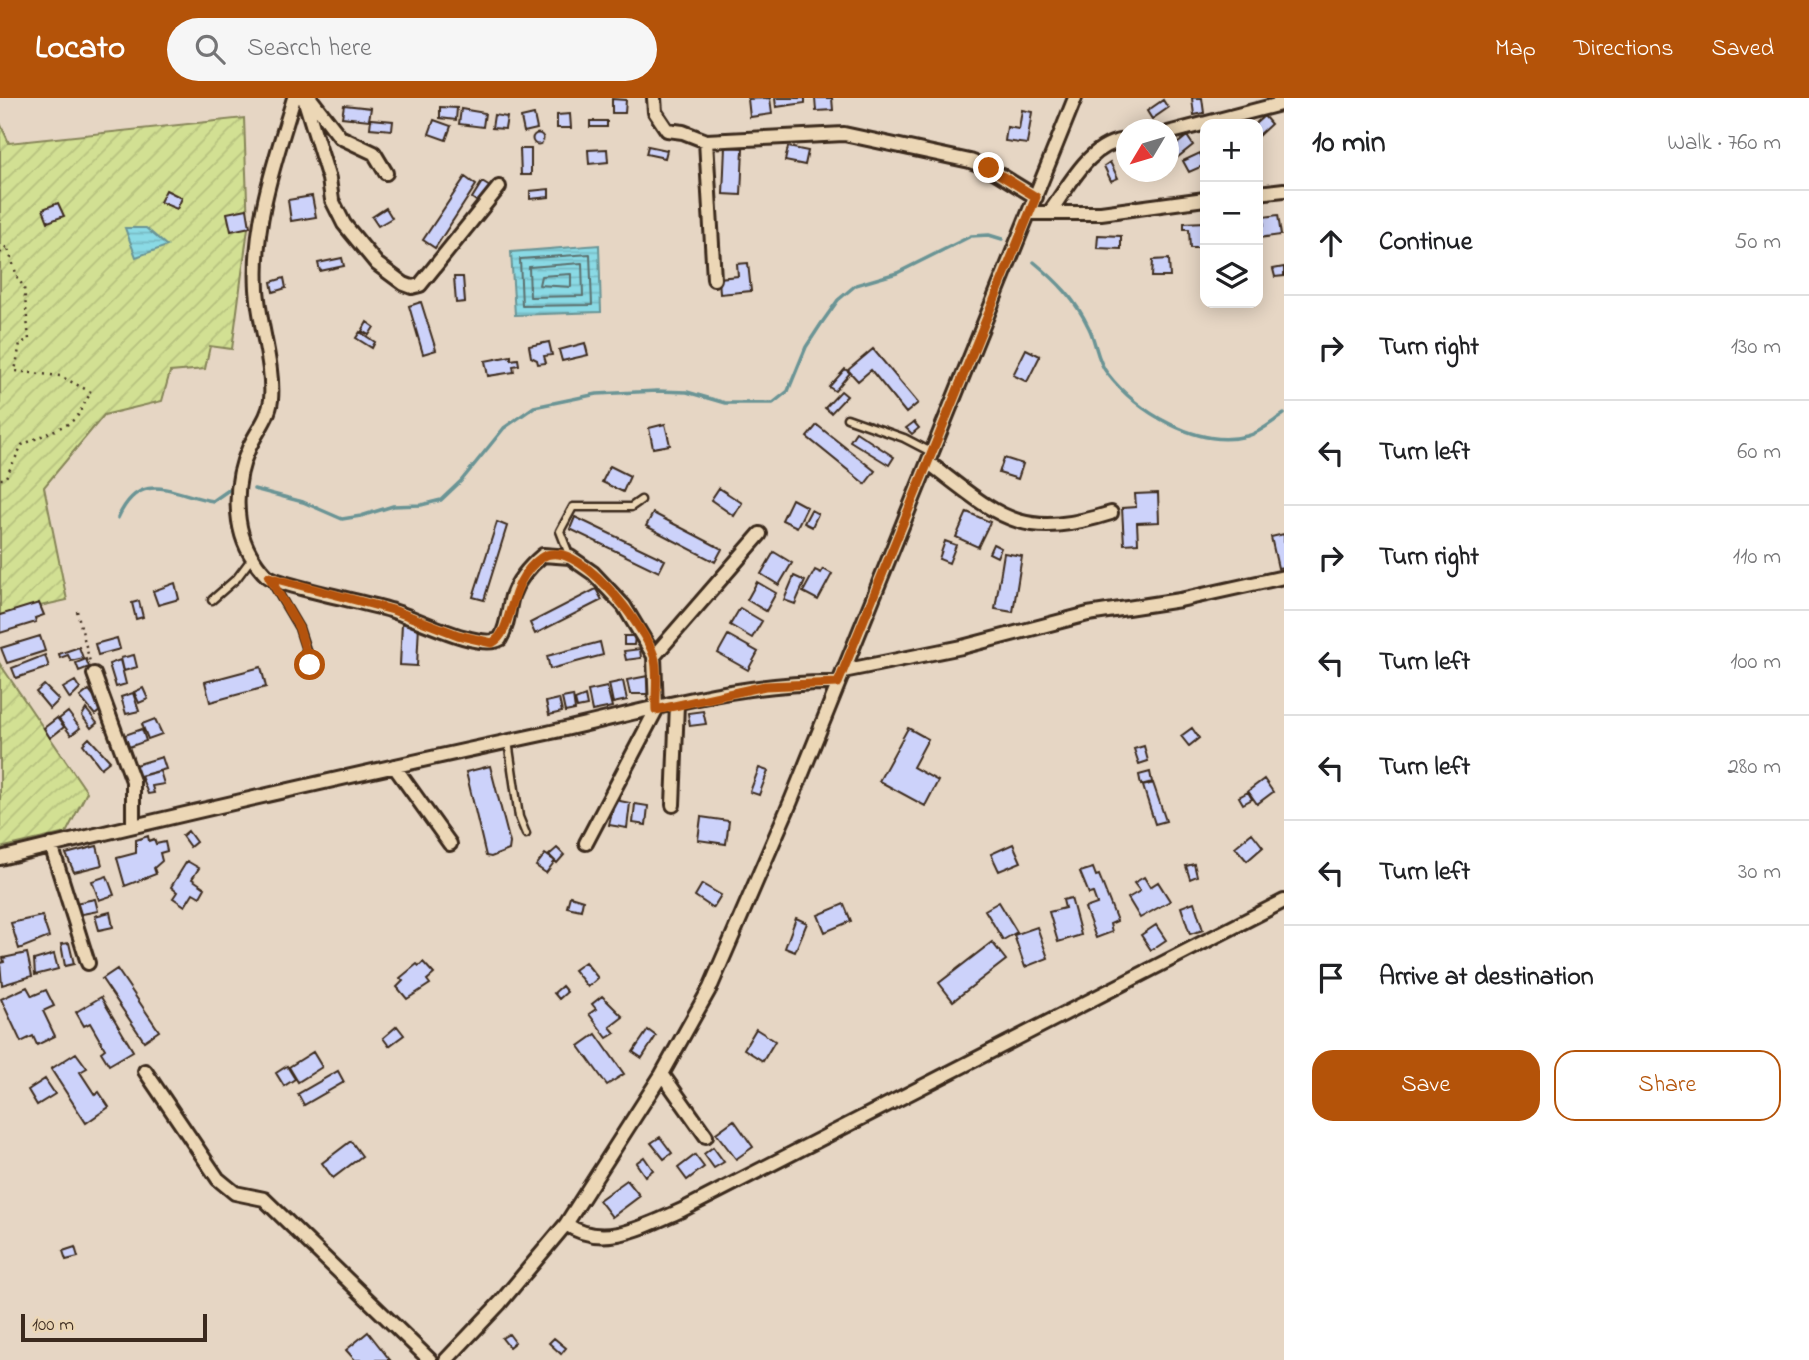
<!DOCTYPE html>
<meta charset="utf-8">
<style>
:root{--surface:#fff;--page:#f6f6f6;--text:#202124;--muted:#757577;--line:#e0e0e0;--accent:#b45309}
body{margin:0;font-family:"Indie Flower",sans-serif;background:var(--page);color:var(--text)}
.controls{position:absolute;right:21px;top:21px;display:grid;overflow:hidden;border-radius:14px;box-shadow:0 4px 18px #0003}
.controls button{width:63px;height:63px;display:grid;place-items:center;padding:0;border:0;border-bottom:2px solid var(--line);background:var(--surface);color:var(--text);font:35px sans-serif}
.compass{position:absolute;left:1116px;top:21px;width:63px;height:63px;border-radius:50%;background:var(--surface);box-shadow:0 4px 18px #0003;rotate:232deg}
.scale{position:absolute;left:21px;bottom:18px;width:186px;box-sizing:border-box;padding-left:7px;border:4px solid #3b2a1e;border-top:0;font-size:19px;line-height:24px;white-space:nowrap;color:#3b2a1e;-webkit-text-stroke:5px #ecd7b6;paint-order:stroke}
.stop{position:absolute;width:21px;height:21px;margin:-16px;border:5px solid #b45309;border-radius:50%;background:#fff}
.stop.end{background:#b45309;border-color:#fff;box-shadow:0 2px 7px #0008}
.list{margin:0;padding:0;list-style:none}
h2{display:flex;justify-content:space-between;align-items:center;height:91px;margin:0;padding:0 28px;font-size:30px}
h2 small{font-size:23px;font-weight:400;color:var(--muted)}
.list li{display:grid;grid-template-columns:46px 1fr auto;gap:21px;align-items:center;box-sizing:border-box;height:105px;padding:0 28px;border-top:2px solid var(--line)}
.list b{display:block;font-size:26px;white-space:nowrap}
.list em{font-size:23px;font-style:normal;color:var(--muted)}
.actions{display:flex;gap:14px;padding:21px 28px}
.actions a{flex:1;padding:16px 0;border:2px solid var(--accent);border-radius:21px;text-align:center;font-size:24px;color:var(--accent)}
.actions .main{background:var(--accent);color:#fff}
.icon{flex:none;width:38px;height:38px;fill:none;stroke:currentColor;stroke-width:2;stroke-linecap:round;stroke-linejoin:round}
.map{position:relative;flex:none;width:1284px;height:1262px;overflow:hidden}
header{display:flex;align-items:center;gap:42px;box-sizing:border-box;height:98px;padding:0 35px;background:var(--accent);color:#fff}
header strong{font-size:33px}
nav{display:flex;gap:38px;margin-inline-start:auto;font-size:24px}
.search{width:490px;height:63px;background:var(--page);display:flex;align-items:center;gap:18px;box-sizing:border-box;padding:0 24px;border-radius:38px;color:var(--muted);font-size:26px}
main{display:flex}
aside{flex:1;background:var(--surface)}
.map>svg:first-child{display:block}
</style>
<header>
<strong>Locato</strong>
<div class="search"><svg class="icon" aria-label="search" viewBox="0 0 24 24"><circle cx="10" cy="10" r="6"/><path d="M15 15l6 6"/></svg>Search here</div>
<nav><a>Map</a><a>Directions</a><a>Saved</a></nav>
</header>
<main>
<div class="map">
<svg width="1284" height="1262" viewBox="0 0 1284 1262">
<defs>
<pattern id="garden-furrows" width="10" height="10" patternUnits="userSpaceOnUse" patternTransform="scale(1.75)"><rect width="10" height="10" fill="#d2e093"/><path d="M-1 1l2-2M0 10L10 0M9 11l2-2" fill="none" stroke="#b5c07e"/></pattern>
<pattern id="water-rules" width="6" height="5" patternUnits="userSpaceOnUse" patternTransform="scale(1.75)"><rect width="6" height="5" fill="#8adae5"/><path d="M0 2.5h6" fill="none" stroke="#78bbc4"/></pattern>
</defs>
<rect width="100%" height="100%" fill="#e6d6c4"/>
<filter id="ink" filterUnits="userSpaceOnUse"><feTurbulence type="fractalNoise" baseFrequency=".0143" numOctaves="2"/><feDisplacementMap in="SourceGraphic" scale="14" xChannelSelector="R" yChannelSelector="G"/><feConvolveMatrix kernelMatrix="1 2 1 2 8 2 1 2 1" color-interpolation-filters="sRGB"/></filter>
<g filter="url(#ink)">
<path fill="url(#garden-furrows)" stroke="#868558" stroke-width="2" d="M244,20L248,130L232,251L210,248L205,271L170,274L162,303L104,317L44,389L67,502L0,517V25L9,45Z
M0,566L87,694L66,735L0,750Z"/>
<path fill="url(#water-rules)" stroke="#6a9495" stroke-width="2" d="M125,130H146L167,148L136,159Z
M599,147L601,214L515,217L511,154Z"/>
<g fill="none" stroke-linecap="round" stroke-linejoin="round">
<path stroke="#5b706e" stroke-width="2" d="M590,156L592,207L522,208L520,161Z
M582,165L583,198L530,199L529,169Z
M571,176V189L539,187L541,178Z"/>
<path stroke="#6a9495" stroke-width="3.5" d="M1034,164C1058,184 1076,202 1089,230C1096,244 1097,263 1107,275C1136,313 1197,351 1247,338C1260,335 1273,323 1284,316
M254,391L303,404L342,421L361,418L393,408L421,407L441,402L461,383L504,330L534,309L597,296L657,293L687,294L725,305H773L788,293L806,249L821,226L838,202L856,187L897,175L971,138L989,137L1002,141
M118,420C141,369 174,397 213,403L233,389"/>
</g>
<path fill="#ccd2fa" stroke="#3b2a1e" stroke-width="2" d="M770,0L772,16L750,19L748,1Z
M775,0H805V5L776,9Z
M815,0H832L833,12L816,13Z
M1192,0H1202L1204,15L1194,17Z
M612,1L626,2L625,15H612Z
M1163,2L1168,10L1152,21L1147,13Z
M344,7L371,10L369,22L342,19Z
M440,9L457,10L456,22L440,20Z
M461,11L485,15L483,29L459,26Z
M1022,12L1032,14L1027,46L1005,43L1007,29L1019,31Z
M570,16L571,30H557V17Z
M494,17L507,19L505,31L492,30Z
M534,17L537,31L524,34L521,20Z
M1264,18L1271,26L1258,38L1255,26Z
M371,21L393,23L392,32L370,30Z
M434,22L451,28L446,42L429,36Z
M590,23H607V29H590Z
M532.5 41a5.5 5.5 0 1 1 11 0a5.5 5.5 0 1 1-11 0Z
M1187,38L1193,47L1178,59L1172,50Z
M648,48L667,52L665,60L646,56Z
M725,49L743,50L741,97L723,96Z
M788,49L808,53L805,67L785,63Z
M520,51H531V77H521Z
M607,51L608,64L589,66L588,52Z
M1200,55L1205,67L1189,74L1183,63Z
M1110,64L1118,80L1111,83L1104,68Z
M465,79L476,87L435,150L423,142Z
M482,84L490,89L479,105L472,100Z
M549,91V99L530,101V93Z
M166,92L182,100L177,111L160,104Z
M312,98L316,119L291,123L288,102Z
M58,105L64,118L48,124L43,111Z
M386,110L392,120L378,128L372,119Z
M247,111L250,129L231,133L227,115Z
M1278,117L1281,137L1258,140L1259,128L1264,127L1263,119Z
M1205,124V150H1190L1189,131H1184V125Z
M1098,137L1121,138V151L1097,150Z
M342,160L344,168L320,173L318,165Z
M1169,161L1170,179H1152L1153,162Z
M748,165L751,193L720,196L719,180L738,178L737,166Z
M1284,169V178L1275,179L1273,171Z
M454,179H463L465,204L456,205Z
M284,180L286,190L273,194L271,184Z
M421,204L436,252L423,256L409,208Z
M367,224L374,229L369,237L362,233Z
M360,234L375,244L372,250L356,240Z
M549,244L552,257L544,258L546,265L538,266L537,262L531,259L529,248Z
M585,245L588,257L562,263L559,252Z
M873,251L918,305L906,315L871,272L858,283L848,272Z
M1026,251L1040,258L1027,284L1013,277Z
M511,258V262L518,261L519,267L513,268L514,274L488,278L485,263Z
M845,271L850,275L835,293L829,289Z
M841,293L847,298L831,315L825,310Z
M914,324L919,330L912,336L906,330Z
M665,326L670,347L653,350L649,330Z
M817,327L875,373L865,386L807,339Z
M856,334L894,359L889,367L850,343Z
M1004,360L1023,366L1018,381L999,375Z
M610,368L630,378L623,394L602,384Z
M719,390L742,405L734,418L711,402Z
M1158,395L1159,424L1137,425L1138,445L1124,446L1122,410L1136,409L1135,396Z
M792,401L807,409L797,429L782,422Z
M811,412L818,416L812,429L804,425Z
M967,414L990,424L978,449L956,439Z
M653,415L722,451L715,464L646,428Z
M575,419L665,462L659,474L570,431Z
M497,424L507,428L484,502L473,499Z
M1284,436V469L1278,470L1271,439Z
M945,443L956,447L949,465L939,461Z
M993,446L1001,450L997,459L989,455Z
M774,454L792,465L779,487L761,476Z
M1004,455L1022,458L1013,514L995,511Z
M823,471L832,476L818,502L803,494L815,472L821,475Z
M794,478L805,483L795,506L784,502Z
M757,484L776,495L766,513L747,502Z
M175,485L179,501L158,507L153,493Z
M596,491L602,502L535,536L530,525Z
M139,503L143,519L136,521L132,505Z
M39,505L44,517L35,520L36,524L0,535V517Z
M740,510L762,523L752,540L730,527Z
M402,525L419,526L417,568L400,567Z
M728,537L758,554L748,572L718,555Z
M40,538L45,553L7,565L1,550Z
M624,538H635L634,547H624Z
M117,540L120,551L98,557L95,546Z
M600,544L603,557L550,571L547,558Z
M79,549L83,560L71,563L68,557L60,560L59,556Z
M640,551L641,560L626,562L624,553Z
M45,557L49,569L16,580L12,570Z
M134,557L137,569L124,573L121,560Z
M86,561L89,569L79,573L76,565Z
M120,562L126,586L116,589L109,566Z
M261,569L266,589L210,604L205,584Z
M648,578L652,596H630L627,582Z
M75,583L80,591L70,601L63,590Z
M623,583L627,602L613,605L609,586Z
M44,587L59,602L50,611L36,594Z
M607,589L612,609L592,613L588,593Z
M143,590L148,601L139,605L134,594Z
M89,592L103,610L95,617L80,599Z
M133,595L139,613L126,616L121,599Z
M573,598L575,612L565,614L562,600Z
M585,598L587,608L577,610L575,602Z
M559,601L562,614L549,617L546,604Z
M86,611L97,625L91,630L82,618Z
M703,613L706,626L690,628L688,615Z
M68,614L80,630L71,637L59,621Z
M57,620L64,629L50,640L44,630Z
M155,621L162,636L148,641L142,626Z
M908,630L928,641L913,669L938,683L925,708L879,683Z
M1192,630L1199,640L1189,648L1181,638Z
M142,631L146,643L129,649L125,637Z
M89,640L110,663L101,670L83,646Z
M1144,648L1148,663L1139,666L1134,651Z
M162,659L166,671L136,679L132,668Z
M490,668L510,745L509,752L491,759L486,758L466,674Z
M759,670L768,673L759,697L750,694Z
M160,673L164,686L152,688L154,695L148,696L141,678Z
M1150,674L1152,684L1141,687L1139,677Z
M1264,681L1273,694L1257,706L1248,693Z
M1153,685L1166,723L1155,726L1143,688Z
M1248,694L1252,701L1243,706L1239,699Z
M615,702L630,705L627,730L609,727Z
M635,706L648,708L646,727L633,725Z
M701,719L729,723L726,746L698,742Z
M188,733L196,744L190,749L182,738Z
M1252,735L1263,749L1247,763L1235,749Z
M148,738L149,743L154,741L156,746L165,744L167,753L160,755L162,763L154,770L156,776L125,788L117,760L136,755V742Z
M1013,746L1021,764L999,773L991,756Z
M97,748L102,767L74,774L66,756Z
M557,750L564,757L557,765L549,757Z
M545,756L555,763L546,775L536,768Z
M187,763L199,770L192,781L205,790L200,799L193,795L185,808L173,800L177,794L171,789Z
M1194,766L1197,778L1190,781L1186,768Z
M1093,770L1096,778L1099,777L1117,823L1110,826L1112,834L1096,840L1085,810L1097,806L1093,795L1089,796L1080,774Z
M107,778L114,797L99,802L92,783Z
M1144,779L1150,789L1158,784L1170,803L1140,820L1128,800L1140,793L1134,785Z
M702,786L721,797L713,810L695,798Z
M570,798L583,802L581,812L567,809Z
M1071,800L1081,837L1058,844L1049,814L1065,810L1063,802Z
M95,801L98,813L77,817L75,805Z
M999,804L1017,834L1003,842L985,812Z
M1194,804L1203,832L1190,836L1181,809Z
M844,806L851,823L825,834L818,817Z
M110,814L113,829L99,832L95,818Z
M42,818L49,839L19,851L11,825Z
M796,820L807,825L795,854L785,850Z
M1156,827L1166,842L1151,852L1141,837Z
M1037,829L1048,860L1025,869L1014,837Z
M992,844L1006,862L953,903L939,885Z
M69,845L74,866L65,868L61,846Z
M27,855L32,878L2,887L0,865L4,864L3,860Z
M54,856L58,871L35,877L34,862Z
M423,864L434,876L427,882L430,886L407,901L397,889L403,883L400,880L417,866L419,868Z
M585,864L598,880L588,889L574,872Z
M117,871L159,933L144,943L102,881Z
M562,888L567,894L559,901L554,895Z
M27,889L32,898L46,892L54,908L43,913L55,938L37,947L33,938L21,944L1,901Z
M602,898L623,919L610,929L615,935L607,940L589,916L596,911L592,906Z
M101,899L133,953L109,967L101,954L105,951L90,925L84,928L76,914Z
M397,928L404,937L389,948L383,940Z
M756,931L775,943L763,963L744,951Z
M648,932L656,938L642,960L633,954Z
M596,936L624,976L607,987L579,948Z
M313,954L322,969L298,984L289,969Z
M76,955L87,970L80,974L95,997L99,994L109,1009L86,1025L51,971Z
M287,968L295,981L284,988L276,975Z
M338,973L344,984L304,1007L298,996Z
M45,981L55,996L37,1007L28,992Z
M734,1022L753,1049L736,1061L716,1035Z
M660,1039L672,1055L664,1061L651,1045Z
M351,1043L362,1058L333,1080L322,1065Z
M713,1049L724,1064L714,1070L704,1056Z
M695,1057L704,1069L687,1082L678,1070Z
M644,1059L653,1072L645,1078L636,1065Z
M627,1082L640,1098L612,1119L599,1102Z
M75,1149L78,1159L66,1162L63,1153Z
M368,1234L390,1262H355L346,1252Z
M509,1236L515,1244L509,1249L502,1240Z
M554,1240L566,1250L561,1256L549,1245Z"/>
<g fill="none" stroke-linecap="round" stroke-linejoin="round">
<defs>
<path id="lane" d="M847,320L904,340L931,354
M570,459L560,433L573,409H631L641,402
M270,481L299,530L311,567
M212,502L237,480L252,460
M508,643L519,719L526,736"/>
<path id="street" d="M294,0C275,63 253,124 257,191C259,226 274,267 271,302C269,320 256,334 249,350C234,382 232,431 254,462C257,467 263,474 267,478C280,488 368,505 390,512C414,519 479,553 500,541C508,528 508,513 512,498C518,481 530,468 543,457L570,459L593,475L624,508L654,558L656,612L586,745
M304,0L329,81L332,102L344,126L377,166L404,186L412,189L420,187L499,89
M310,0L340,39L374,55L386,75
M654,0L655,14L667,32L683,34L706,43L844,36L970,63L989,70L1036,99
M1168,35L1284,5
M706,43L714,181
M1258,95L1284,92
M1030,115H1049C1070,87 1089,45 1126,42
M1049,115H1101L1205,101
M929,365C999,418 1019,444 1111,415
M654,558L760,436
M843,573L962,549L1088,516L1180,502L1284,479
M94,576L133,683V727
M394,668L450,746
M673,707L677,606
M51,747L88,865
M0,760C182,716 364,674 547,635C643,614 740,583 838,585
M145,973L218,1081L235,1095L264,1101L430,1262
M662,976L706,1038
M566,1126C603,1152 645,1128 682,1112L1284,803
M446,1262L500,1205L566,1126L662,976L710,890L791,703L1075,0"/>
</defs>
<use href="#lane" stroke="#3b2a1e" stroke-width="11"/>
<use href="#street" stroke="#3b2a1e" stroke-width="18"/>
<path stroke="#3b2a1e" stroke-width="2.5" stroke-dasharray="2 5" stroke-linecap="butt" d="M0,155L7,148L18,181L24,189L29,242L20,245L15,273L60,278L91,294L77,319L68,326L22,347L5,381H0
M77,513L90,564"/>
<use href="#lane" stroke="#ecd7b6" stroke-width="6"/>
<use href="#street" stroke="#ecd7b6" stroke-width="12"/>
</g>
</g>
<g fill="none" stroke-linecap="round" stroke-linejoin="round" filter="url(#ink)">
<path stroke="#b45309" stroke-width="9" d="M310,567L299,530L269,479L393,512L458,537L492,545C515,533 506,484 541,460C576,435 645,529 654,558C659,573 655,596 656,612L765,588L838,585L1036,99L989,70"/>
</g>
</svg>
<div class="controls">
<button>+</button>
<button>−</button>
<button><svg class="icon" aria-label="layers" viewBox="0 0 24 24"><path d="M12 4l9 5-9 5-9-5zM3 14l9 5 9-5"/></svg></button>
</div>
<svg class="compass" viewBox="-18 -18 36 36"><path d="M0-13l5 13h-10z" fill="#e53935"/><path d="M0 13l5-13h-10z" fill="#757577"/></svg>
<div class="scale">100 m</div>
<div class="stop" style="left:310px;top:567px"></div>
<div class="stop end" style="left:989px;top:70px"></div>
</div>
<aside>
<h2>10 min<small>Walk · 760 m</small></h2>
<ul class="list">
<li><svg class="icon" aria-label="ahead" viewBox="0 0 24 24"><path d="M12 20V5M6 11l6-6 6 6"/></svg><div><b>Continue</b></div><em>50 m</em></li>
<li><svg class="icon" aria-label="right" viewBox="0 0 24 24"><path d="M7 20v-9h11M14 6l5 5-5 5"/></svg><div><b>Turn right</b></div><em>130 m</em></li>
<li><svg class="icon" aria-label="left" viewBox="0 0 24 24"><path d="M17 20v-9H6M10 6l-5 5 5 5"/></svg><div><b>Turn left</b></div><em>60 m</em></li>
<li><svg class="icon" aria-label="right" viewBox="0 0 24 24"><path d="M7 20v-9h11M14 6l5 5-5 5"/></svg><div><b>Turn right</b></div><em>110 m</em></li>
<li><svg class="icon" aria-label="left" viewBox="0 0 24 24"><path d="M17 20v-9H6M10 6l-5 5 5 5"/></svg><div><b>Turn left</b></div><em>100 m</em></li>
<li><svg class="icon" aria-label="left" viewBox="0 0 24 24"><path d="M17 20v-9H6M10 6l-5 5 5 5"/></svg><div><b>Turn left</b></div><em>280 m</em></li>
<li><svg class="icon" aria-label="left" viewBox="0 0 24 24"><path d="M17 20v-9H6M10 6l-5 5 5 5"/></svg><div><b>Turn left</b></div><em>30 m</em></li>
<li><svg class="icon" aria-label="arrive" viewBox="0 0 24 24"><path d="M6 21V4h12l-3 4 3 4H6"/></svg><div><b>Arrive at destination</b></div></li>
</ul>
<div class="actions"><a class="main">Save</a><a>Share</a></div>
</aside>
</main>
